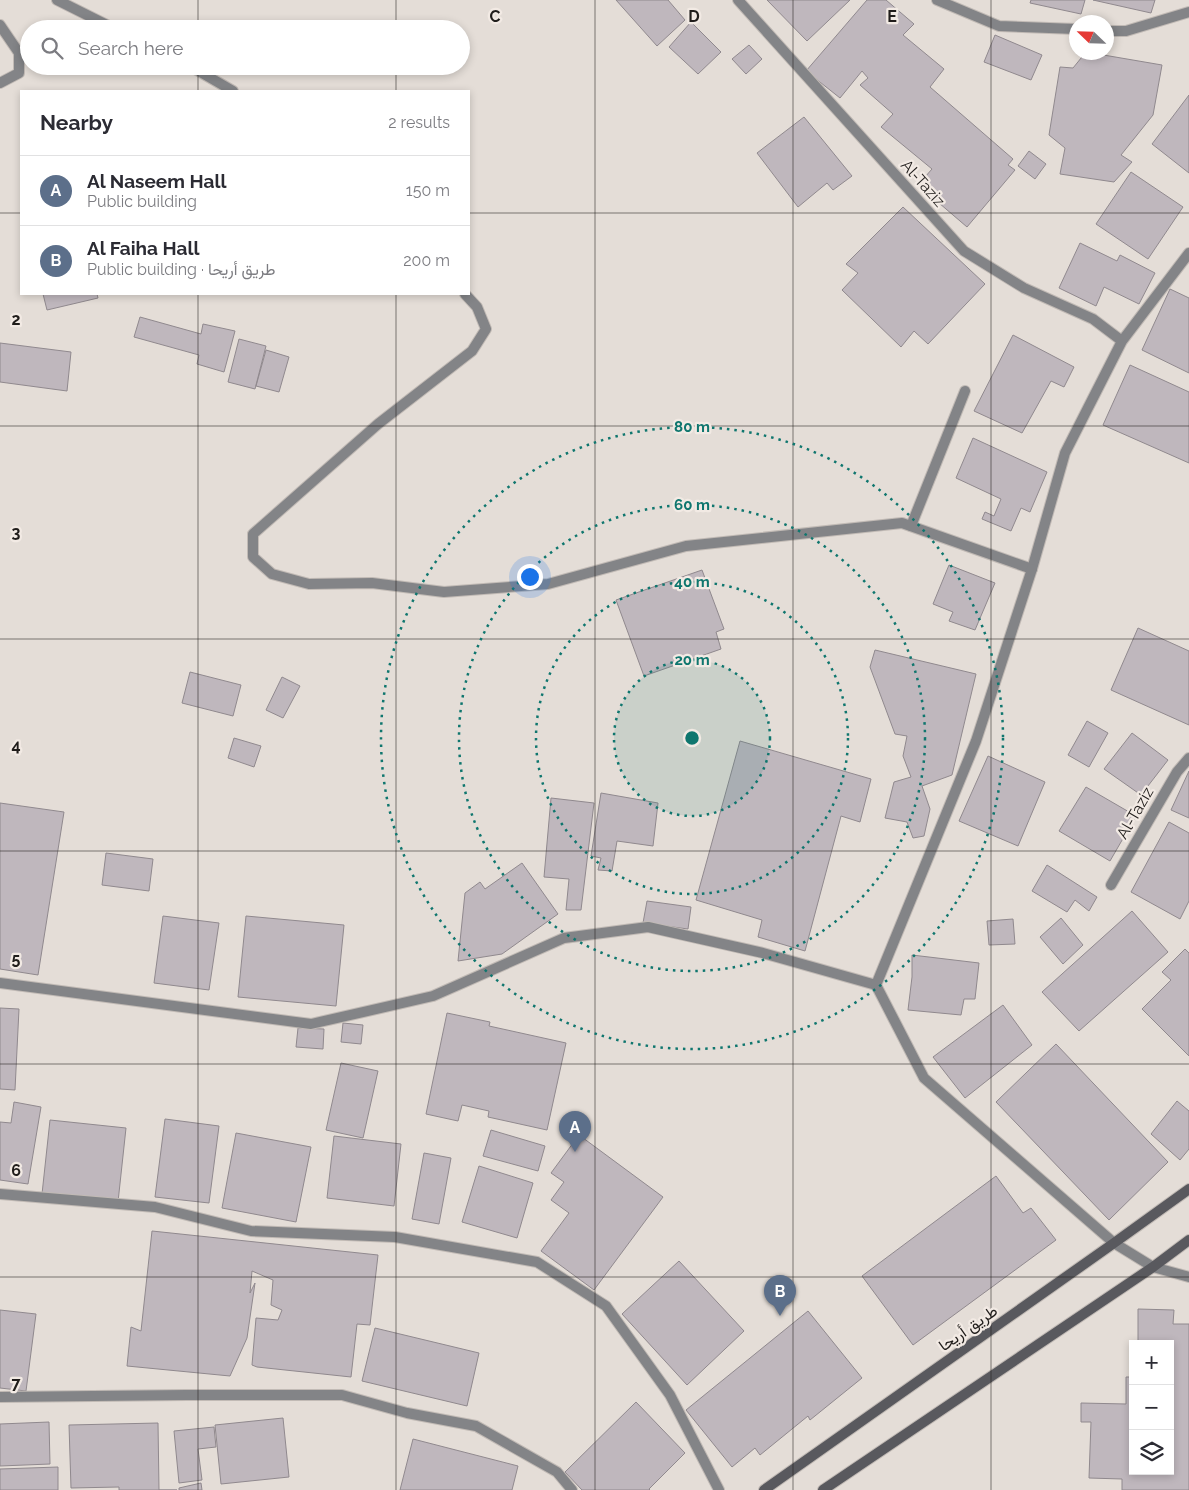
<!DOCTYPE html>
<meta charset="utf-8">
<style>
:root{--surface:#fff;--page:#f7f7f7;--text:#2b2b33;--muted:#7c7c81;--line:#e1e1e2;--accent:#b45309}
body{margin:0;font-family:Raleway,Vazirmatn,sans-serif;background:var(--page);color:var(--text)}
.controls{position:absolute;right:15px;bottom:15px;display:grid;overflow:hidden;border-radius:0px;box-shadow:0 2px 8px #0003}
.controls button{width:45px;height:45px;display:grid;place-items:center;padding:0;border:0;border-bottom:1px solid var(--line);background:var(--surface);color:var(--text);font:25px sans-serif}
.compass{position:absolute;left:1069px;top:15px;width:45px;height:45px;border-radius:50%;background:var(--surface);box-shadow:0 2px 8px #0003;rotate:293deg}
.you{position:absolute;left:529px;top:576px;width:18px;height:18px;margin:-12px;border:4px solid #fff;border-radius:50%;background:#1a73e8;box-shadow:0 0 0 8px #1a73e833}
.badge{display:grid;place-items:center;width:32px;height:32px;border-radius:50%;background:var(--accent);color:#fff;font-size:16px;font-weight:700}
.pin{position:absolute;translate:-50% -41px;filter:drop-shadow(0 1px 2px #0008)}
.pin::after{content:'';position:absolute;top:26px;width:18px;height:15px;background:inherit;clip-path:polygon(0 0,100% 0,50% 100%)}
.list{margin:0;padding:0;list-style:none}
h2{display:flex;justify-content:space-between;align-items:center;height:65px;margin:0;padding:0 20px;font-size:21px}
h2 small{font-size:16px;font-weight:400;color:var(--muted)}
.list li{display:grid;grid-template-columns:32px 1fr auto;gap:15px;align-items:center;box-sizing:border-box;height:70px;padding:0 20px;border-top:1px solid var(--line)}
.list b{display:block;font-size:19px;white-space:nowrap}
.list p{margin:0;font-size:16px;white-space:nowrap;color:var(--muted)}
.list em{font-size:16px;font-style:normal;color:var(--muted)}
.icon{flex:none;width:28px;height:28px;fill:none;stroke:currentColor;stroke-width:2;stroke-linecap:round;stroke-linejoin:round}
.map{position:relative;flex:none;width:1189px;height:1490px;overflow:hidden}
.search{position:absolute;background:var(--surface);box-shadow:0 2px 8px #0003;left:20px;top:20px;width:450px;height:55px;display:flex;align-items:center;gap:12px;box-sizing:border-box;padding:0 18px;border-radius:28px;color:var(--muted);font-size:19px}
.panel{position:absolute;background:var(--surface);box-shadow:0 2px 8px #0003;left:20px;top:90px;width:450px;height:205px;border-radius:0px}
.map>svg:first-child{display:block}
</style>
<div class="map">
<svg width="1189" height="1490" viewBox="0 0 1189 1490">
<rect width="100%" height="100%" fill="#e4ddd7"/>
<path fill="#bfb7bd" stroke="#90898e" d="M616,0H668L685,20L657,46Z
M767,0H850L807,41Z
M867,0H886L914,24L903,35L944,69L930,87L1013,159L1008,165L1015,170L967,227L918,185L932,169L881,127L893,114L860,85L868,78L862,71L840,98L806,71Z
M1031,0H1085L1081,14L1030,3Z
M1093,0H1155L1151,13Z
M691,22L721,52L698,74L669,47Z
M995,35L1042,55L1031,80L984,62Z
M749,45L762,59L746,74L732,59Z
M1086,52L1162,65L1153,115L1121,155L1132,162L1114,182L1060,174L1065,148L1049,135L1060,67L1073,68Z
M1189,95V173L1152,144Z
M804,117L852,176L833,190L827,183L798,207L757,153Z
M1029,151L1046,164L1035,179L1018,166Z
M1131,172L1183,207L1148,259L1096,224Z
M903,207L985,284L928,344L914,331L901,347L842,290L858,273L846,264Z
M1080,243L1117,261L1120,255L1155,273L1139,304L1104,287L1096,306L1059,288Z
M1170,289L1189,298V373L1142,350Z
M43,294H97L98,298L47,310Z
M140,317L201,334L203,324L235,331L224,372L197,364L199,355L134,337Z
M1013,335L1074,367L1064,387L1051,381L1022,433L974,411Z
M239,339L266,346L255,389L228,382Z
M0,343L71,352L67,391L0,382Z
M266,350L289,357L279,392L256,386Z
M1130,365L1189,392V463L1103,425Z
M973,438L1047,472L1030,512L1021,508L1011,531L982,519L985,512L994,516L1001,499L956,478Z
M949,565L995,583L975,630L949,621L953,612L933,604Z
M702,570L724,629L716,632L721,649L644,676L616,600Z
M1138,628L1189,651V725L1111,690Z
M875,650L976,674L952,775L922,786L930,809L924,836L913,838L907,822L885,818L894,782L911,777L903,756L907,736L895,734L870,667Z
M190,672L241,685L233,716L182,703Z
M282,677L300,686L283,718L266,710Z
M1087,721L1108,733L1089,767L1068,755Z
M1132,733L1168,760L1141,795L1104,769Z
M234,738L261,746L254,767L228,758Z
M740,741L871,779L860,822L841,816L805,951L758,937L762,920L696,900Z
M988,756L1045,782L1018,846L959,821Z
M1189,771V818L1171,810Z
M1086,787L1136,816L1110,861L1059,831Z
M601,793L658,803L653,846L617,841L612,871L598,870L601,858L591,856Z
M551,798L594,803L581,910H566L569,879L544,877Z
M0,803L64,812L38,975L0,969Z
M1169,822L1189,833V901L1180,919L1131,892Z
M106,853L153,859L149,891L102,885Z
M522,863L558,914L502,954L458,961L465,893L480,882L485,889Z
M1047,865L1097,897L1089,911L1075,900L1067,912L1032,891Z
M647,901L691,907L688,929L643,923Z
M1132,911L1168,952L1079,1031L1042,992Z
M163,916L219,923L209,990L154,983Z
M246,916L344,925L336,1006L238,997Z
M1061,918L1083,945L1063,964L1040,937Z
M1013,919L1015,944L989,945L987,921Z
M1185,949L1189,953V1056L1142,1009L1171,980L1162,972Z
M912,955L979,963L975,999H964L961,1015L908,1010L912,977Z
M1003,1005L1032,1045L965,1098L933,1057Z
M0,1008L19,1009L15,1090L0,1089Z
M447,1013L490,1022L489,1026L566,1043L547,1130L488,1117L489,1111L462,1105L458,1121L426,1114Z
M343,1023L363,1025L361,1044L341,1042Z
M298,1028L324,1029L323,1049L296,1047Z
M1056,1044L1168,1162L1109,1220L996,1102Z
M341,1063L378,1071L363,1138L326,1130Z
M1177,1101L1189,1111V1149L1180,1160L1151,1134Z
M14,1102L41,1107L28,1184L0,1180V1122L11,1123Z
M165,1119L219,1126L209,1203L155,1197Z
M50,1120L126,1128L118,1202L42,1194Z
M491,1130L545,1146L538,1171L483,1156Z
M236,1133L311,1147L296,1222L222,1208Z
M579,1135L663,1197L594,1290L541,1251L569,1213L551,1200L564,1182L551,1173Z
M334,1136L401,1144L394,1206L327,1198Z
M424,1153L451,1158L439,1224L412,1219Z
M479,1166L533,1183L517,1238L462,1222Z
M996,1176L1023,1213L1031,1208L1056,1240L913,1345L862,1276Z
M152,1231L378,1255L370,1325L357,1324L351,1377L257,1367L252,1365L256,1318L278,1320L282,1310L271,1305L273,1280L252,1271L250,1293L255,1283L247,1338L230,1376L127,1366L131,1327L141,1331Z
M679,1261L744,1331L687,1385L622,1314Z
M1138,1309L1174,1310L1173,1324H1189V1490H1122V1479L1089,1478L1091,1422H1081V1403L1126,1404V1377H1133V1471H1170V1344H1138Z
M0,1310L36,1314L26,1391L0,1388Z
M808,1311L862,1378L810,1420L808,1416L760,1455L755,1448L732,1467L686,1410Z
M375,1328L479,1353L467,1406L362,1381Z
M636,1402L685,1453L649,1489L650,1490H582L565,1472Z
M283,1418L289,1477L221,1484L215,1425Z
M49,1422L50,1464L0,1466V1424Z
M158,1423L159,1490H177H119V1487L71,1488L69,1425Z
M214,1427L216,1447L198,1449L202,1480L179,1483L174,1431Z
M413,1439L518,1466L512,1490H400Z
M58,1467V1490H0V1469Z
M201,1483L202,1490H179V1488Z"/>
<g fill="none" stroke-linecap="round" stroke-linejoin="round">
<defs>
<path id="service" d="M911,526L965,391"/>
<path id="minor" d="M57,0L115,29
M738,0L964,251L1024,288L1093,319L1122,341
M937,0L999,26L1076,29
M0,25L19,53V73L0,83
M1106,31H1126L1189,12
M190,66L233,91
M465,294L477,307L486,329L472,351L378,424L253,534V557L272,574L309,584L372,583L444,592L548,584L686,546L902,523L1032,569L1065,453L1122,341L1189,253
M1111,885L1177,772L1189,758
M0,983L311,1024L433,996L564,938L648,927L763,953L876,985
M0,1194L155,1207L251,1231L395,1237L537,1262L606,1306L670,1395L719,1490
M0,1397L186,1395H342L407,1413L476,1426L557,1472L572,1490"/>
<path id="tertiary" d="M1032,569L976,741L876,985L924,1078L1114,1243L1153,1267L1189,1277"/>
<path id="secondary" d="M764,1490L1114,1243L1189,1189
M823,1490L1153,1267L1189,1240"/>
</defs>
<use href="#service" stroke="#c1bab5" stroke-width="12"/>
<use href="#minor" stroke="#c1bab5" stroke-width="12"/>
<use href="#tertiary" stroke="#c1bab5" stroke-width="12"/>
<use href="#secondary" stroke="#c1bab5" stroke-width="12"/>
<use href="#service" stroke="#838487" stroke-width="10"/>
<use href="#minor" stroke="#838487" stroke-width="10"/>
<use href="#tertiary" stroke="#838487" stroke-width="10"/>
<use href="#secondary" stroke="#59595e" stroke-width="10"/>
</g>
<path fill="none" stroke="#201d1b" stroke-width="1" stroke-opacity="0.55" d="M198,0V29M396,0V29M595,0V1490M793,0V1490M991,0V1490M198,66V91M396,66V91M0,213H21M469,213H1189M198,294V1490M396,294V1490M0,426H1189M0,639H1189M0,851H1189M0,1064H1189M0,1277H1189"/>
<circle cx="692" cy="738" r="78" fill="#0f766e" fill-opacity=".12"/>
<g fill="none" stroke="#0f766e" stroke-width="2.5" stroke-dasharray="2.5 5">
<circle cx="692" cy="738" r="78"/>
<circle cx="692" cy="738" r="156"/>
<circle cx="692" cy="738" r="233"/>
<circle cx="692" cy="738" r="311"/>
</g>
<g text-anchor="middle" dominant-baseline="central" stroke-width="4.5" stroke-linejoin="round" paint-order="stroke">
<g font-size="16" fill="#201d1b" stroke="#f2eae4">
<text transform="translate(923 183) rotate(48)">Al-Taziz</text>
<text transform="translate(1135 813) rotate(-60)">Al-Taziz</text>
<text transform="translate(968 1328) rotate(-35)">طريق أريحا</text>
</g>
</g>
<g font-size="16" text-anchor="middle" font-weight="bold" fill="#201d1b" stroke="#f2eae4" stroke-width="4.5" stroke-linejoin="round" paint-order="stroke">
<text x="495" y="22">C</text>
<text x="694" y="22">D</text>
<text x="892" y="22">E</text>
<text x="16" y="325">2</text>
<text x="16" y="538">3</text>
<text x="16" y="751">4</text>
<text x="16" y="964">5</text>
<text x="16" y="1176">6</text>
<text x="16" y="1389">7</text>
</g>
<circle cx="692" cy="738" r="8" fill="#0f766e" stroke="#f2eae4" stroke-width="2.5"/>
<g font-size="15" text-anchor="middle" font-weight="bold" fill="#0f766e" stroke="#f2eae4" stroke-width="4.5" stroke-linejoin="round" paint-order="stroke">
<text x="692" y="432">80 m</text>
<text x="692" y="510">60 m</text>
<text x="692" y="587">40 m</text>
<text x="692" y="665">20 m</text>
</g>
</svg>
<div class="controls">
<button>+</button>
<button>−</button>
<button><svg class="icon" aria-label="layers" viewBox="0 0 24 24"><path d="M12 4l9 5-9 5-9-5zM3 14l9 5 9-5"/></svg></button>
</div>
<svg class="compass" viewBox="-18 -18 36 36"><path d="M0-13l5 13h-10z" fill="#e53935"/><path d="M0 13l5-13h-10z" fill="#7c7c81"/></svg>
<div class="you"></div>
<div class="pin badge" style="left:575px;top:1152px;background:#5c6f8a">A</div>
<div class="pin badge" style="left:780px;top:1316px;background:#5c6f8a">B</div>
<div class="search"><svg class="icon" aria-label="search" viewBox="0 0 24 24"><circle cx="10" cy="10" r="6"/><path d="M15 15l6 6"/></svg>Search here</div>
<section class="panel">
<h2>Nearby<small>2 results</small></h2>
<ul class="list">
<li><span class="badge" style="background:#5c6f8a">A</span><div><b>Al Naseem Hall</b><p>Public building</p></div><em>150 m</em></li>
<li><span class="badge" style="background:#5c6f8a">B</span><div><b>Al Faiha Hall</b><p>Public building · طريق أريحا</p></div><em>200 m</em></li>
</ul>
</section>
</div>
